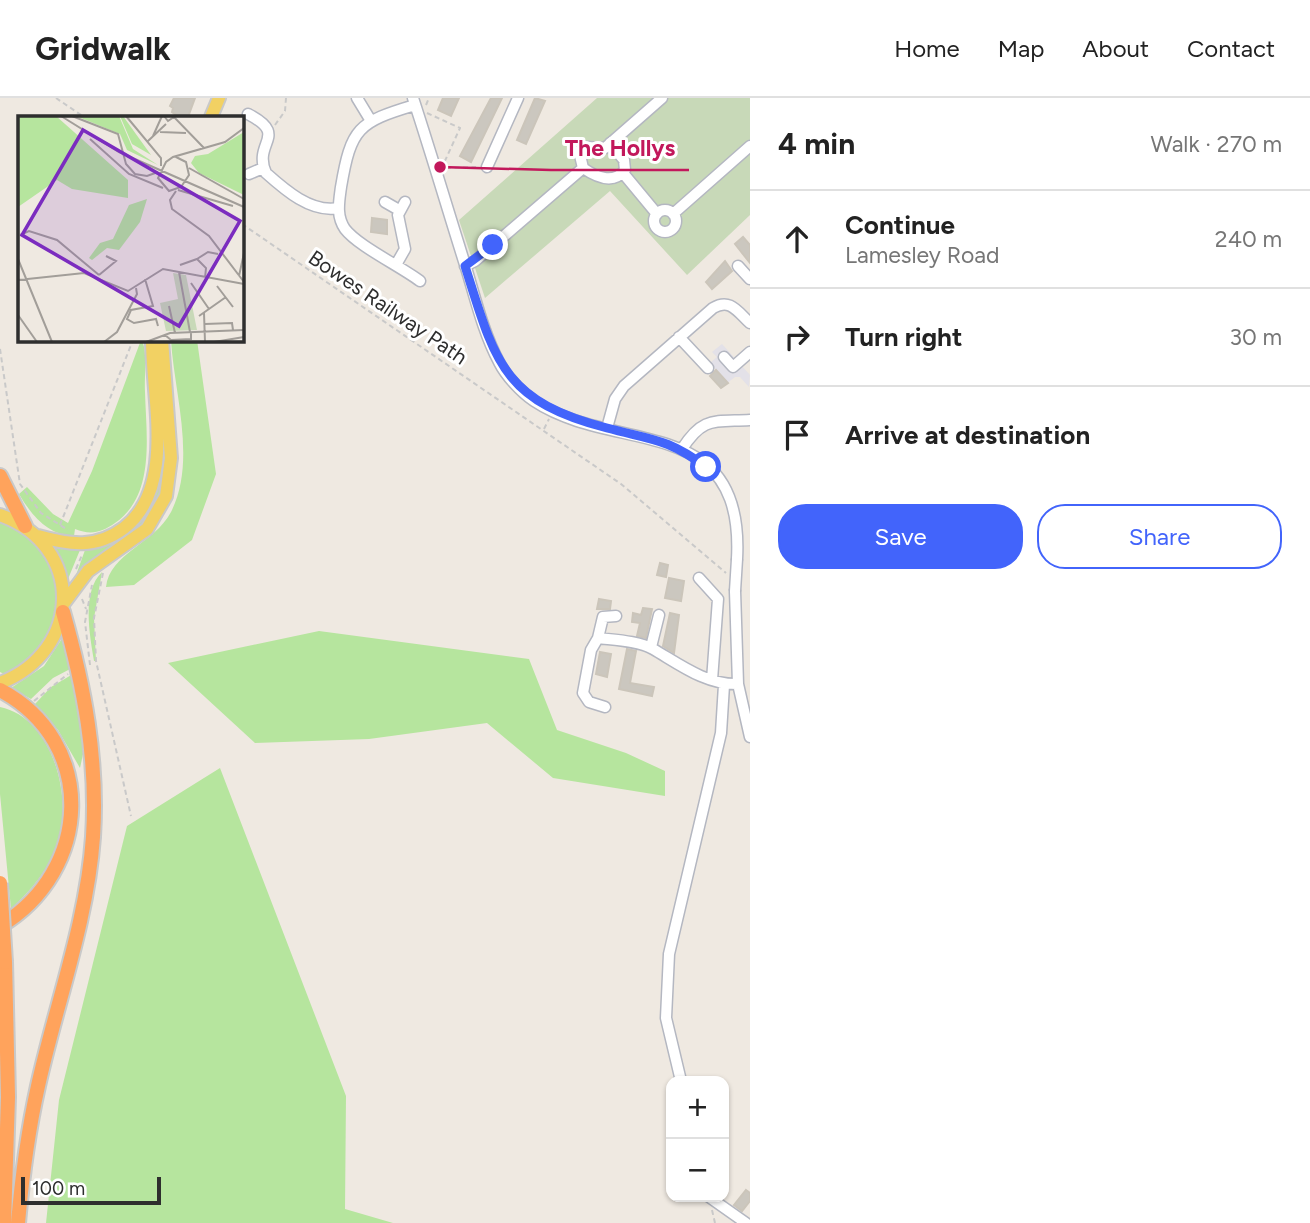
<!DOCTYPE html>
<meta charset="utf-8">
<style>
:root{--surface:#fff;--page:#f2f2f2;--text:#222;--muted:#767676;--line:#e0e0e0;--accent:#4264fb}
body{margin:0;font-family:Figtree,sans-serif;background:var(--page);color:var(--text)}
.controls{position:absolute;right:21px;bottom:21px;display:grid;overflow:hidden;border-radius:14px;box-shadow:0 2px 5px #0004}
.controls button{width:63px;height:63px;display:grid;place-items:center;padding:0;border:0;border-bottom:2px solid var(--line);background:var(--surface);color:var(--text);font:35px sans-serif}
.scale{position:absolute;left:21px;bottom:18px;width:140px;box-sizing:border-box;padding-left:7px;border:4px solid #2e2e2e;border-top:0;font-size:19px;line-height:24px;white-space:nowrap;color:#2e2e2e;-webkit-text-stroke:5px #fff;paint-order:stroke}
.stop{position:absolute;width:21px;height:21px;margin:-16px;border:5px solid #4264fb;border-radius:50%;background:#fff}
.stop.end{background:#4264fb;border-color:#fff;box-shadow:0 2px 7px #0008}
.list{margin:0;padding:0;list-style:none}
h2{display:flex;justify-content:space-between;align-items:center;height:91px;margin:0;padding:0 28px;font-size:30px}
h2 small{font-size:23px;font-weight:400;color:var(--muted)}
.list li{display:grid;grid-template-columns:46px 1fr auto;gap:21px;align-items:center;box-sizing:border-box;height:98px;padding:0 28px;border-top:2px solid var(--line)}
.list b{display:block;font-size:26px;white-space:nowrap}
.list p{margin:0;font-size:23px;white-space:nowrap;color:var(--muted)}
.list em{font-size:23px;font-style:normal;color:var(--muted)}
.actions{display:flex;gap:14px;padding:21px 28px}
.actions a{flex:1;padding:16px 0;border:2px solid var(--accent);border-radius:28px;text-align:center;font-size:24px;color:var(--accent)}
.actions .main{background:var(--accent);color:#fff}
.icon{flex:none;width:38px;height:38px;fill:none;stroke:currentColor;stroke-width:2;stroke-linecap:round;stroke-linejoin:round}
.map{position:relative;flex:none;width:750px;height:1125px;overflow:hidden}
header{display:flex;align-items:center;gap:42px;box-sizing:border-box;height:98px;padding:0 35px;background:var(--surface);border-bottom:2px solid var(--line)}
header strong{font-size:33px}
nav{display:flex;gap:38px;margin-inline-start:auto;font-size:24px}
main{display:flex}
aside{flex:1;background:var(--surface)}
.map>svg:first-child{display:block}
</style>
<header>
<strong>Gridwalk</strong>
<nav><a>Home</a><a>Map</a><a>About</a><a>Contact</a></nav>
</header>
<main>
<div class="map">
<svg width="750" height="1125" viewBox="0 0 750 1125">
<rect width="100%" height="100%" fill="#efe9e1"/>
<path fill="#e3e1e8" d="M722,246L750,277L749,289L740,279H735L721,290L710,278L716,272L710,265L717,259L712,254Z"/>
<path fill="#b6e59e" d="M141,242C148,250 144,280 145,294C146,337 156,397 115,425C101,435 90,437 75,431L74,438C49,438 31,417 19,396L27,389L53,416L68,425L92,373Z
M171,242H197L216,376L192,442L134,487L106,489C110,455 154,446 171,414C197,363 174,295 171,242Z
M161,324L166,364L159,404L144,427L75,480L85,452C155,439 165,387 161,324Z
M0,423C15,431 29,437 40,451C76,495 51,555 4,576L0,574Z
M55,448L80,452L68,481Z
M102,474L94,520L96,563H94C90,538 81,494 102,474Z
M319,533L529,561L557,632L626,655L665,673V698L553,680L487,625L369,641L255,645L168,565Z
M63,539L72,570L53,580L31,601L11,590L44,568Z
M73,576L85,647L80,670L58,632L35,606L51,589Z
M0,609C53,620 73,700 58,745C49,772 31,792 11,811L0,696Z
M220,670L346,998L345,1111L393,1125H46L59,1002L127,728Z"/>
<path fill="#c8d9b8" d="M597,0H750V117L687,177L610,93L485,200L459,122Z"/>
<path fill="#cbc7bf" stroke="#cbc5ba" stroke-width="2" d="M174,0H195L188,19H179L172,14L173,10L170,8Z
M443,0H459L451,18L438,12Z
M491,0H502L471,64L460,58Z
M535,0L545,3L526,46L517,42Z
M372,120L387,122V136L371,134Z
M743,139L750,147V165L735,146Z
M725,163L732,173L712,191L706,184Z
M716,272L728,285L721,290L710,278Z
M660,465L668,467L666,479L657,477Z
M669,480L684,483L681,503L665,500Z
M599,501L611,503L610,511H597Z
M643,510L652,511L646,540L637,538L640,525L632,524L633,515L641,517Z
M670,515L679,517L674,555L663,548Z
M627,551L636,553L630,585L654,589L652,598L619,591Z
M600,554L611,556L607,579L596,576Z
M746,1092L750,1095V1103L742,1113L734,1107Z"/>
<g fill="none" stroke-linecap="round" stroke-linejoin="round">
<defs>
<path id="minor" d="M357,0L371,23
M413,0C432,58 449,116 467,173C476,203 484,236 499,264C506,278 521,294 534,303C615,357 745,313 737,461
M415,7C358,24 351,30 341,89C339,104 336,118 345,131C358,148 400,168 420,183
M248,16C290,38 252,44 266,75C285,92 311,115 338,110
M487,69L518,0
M583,70C596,79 613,87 625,72L624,62L610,45
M623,75L657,116
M249,76L263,70
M385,104L399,112
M654 123a11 11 0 1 1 22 0a11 11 0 1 1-22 0Z
M673,116L750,48
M397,165L405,151L398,117L405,104
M465,168L475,163L583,70L579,53L587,49L605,50L662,0
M738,168L750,181
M679,239L708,270
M724,259L733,269L750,254
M607,330L615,301L624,288L713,210C730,200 737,213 750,225
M682,351C703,318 714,324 750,322
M699,480L718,501L712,582
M735,493L738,586L750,639
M598,540L603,519L616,518
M651,549L659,517
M605,609L589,604L583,595L591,552L598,540C614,542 639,543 653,551C679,566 706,587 738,586
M681,983L666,920L669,856L721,635L724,587
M709,1099L746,1125"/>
<path id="major" d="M211,19L219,0
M0,417C85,447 83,553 0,585
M38,438C70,447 96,451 124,430C176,390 152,299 152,242
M64,505L88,473L147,431L166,398L171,360L162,242"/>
<path id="highway" d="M0,378L25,428
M0,592C98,644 92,773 0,828
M4,1125L8,999L5,864
M18,1125C22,1079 28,1033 38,988C56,906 87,824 93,739C98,661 84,588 63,514"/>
</defs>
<use href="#minor" stroke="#b4b7c1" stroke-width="13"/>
<use href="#major" stroke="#c9c9c9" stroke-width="16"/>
<use href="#highway" stroke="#c9c9c9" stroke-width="18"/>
<path stroke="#c9c9c9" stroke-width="2" stroke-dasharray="5 3.5" stroke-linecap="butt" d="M56,0L84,19
M426,7L429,0
M427,15L460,30L444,65
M275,27L285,13L286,0
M446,70L476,69
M242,126L621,386L726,475
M0,251L20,386L41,415L68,432
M544,331L549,321
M60,427L133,242
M76,471L82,457
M103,475L94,520L96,563L131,718
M82,501L86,511
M90,567L85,524L92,487
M34,603L68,576
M712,1112L715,1125"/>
<use href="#minor" stroke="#fff" stroke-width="10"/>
<use href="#major" stroke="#f2d163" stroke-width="12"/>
<use href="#highway" stroke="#ffa35c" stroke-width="14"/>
<defs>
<path id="minor-bridge" d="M735,493L737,461"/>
<path id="highway-bridge" d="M0,785L5,864"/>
</defs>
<use href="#minor-bridge" stroke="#b4b7c1" stroke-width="13" stroke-linecap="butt"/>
<use href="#highway-bridge" stroke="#c9c9c9" stroke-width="18" stroke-linecap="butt"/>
<use href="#minor-bridge" stroke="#fff" stroke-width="10"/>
<use href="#highway-bridge" stroke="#ffa35c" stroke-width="14"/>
</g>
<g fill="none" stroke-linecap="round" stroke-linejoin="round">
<path stroke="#4264fb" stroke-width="9" d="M493,147L465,168C495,263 502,303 607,330C652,342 667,340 706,369"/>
</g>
<g text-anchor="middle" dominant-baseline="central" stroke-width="6" stroke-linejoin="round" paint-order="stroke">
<g font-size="21" fill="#2e2e2e" stroke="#fff">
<text transform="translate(388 209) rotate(34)">Bowes Railway Path</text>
</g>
</g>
<g transform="translate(18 18)">
<rect width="226" height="226" fill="#efe9e1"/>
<path d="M0,0H38L110,64V82L54,73L39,64L0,91ZM58,0H101L115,33L140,49L109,34L102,18ZM102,0H105L133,39L114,28ZM226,16V79L181,57L173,47L177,40L190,38ZM129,83L122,106L101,134L89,132L74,144L71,142L82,127L95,123L111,89Z" fill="#b6e59e"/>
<path d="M155,157L168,159L179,214L148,215L142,187L160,183Z" fill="#c8d9b8"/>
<path fill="none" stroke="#a29e99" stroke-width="2" d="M43,0L101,36L226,91M54,0L100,18L108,48L117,58L129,60L140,56M108,0L143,42V50M146,0L150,5L156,1L186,32M142,16L168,17M135,20L144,0M72,23L111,58L145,72M130,25L148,8M158,41L168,46L171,59L163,71L151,75L140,62L148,46L155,41L207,26L226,12M171,52L226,83M160,74L215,90M158,75L152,84L154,93L191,120L226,166M2,119L11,115L39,124L81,159M0,143L34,226M179,143L190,136L200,138M162,149L179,143L188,152L187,162M161,156L172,216M81,159L98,145L88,140M221,160L226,137M127,163L135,190L113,194L109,203L116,207L138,203L140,210M0,164L66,157L110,175L145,153L226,168M173,167L191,193M199,170L215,191M151,190L157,217M186,197L187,226M0,199L19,226M181,200L208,181M187,208L214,207L215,214M147,219L153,224L173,223V216M86,226L99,216L119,178L118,172M128,226L152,217L226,214M196,226L226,221"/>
<path fill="#7b2cbf" fill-opacity="0.15" stroke="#7b2cbf" stroke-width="3.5" d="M65,14L222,105L161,210L4,119Z"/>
<rect width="226" height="226" fill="none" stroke="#2e2e2e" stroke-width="3.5"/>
</g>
<path fill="none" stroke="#c2185b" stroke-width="2.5" d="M440 69L551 72H689"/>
<circle fill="#c2185b" stroke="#fff" stroke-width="2.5" cx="440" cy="69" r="7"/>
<g font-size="23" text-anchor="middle" font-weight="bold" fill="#c2185b" stroke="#fff" stroke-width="6" stroke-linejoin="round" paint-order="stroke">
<text x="620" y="58">The Hollys</text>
</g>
</svg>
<div class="controls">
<button>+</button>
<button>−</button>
</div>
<div class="scale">100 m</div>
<div class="stop" style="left:706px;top:369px"></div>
<div class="stop end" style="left:493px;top:147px"></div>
</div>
<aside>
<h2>4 min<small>Walk · 270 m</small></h2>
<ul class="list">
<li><svg class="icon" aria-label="ahead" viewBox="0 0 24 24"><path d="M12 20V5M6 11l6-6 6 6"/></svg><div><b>Continue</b><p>Lamesley Road</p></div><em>240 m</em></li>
<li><svg class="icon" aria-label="right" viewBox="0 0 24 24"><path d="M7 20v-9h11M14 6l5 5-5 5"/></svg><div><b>Turn right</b></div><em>30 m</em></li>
<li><svg class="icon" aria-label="arrive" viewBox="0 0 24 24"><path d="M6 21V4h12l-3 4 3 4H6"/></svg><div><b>Arrive at destination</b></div></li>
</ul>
<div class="actions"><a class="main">Save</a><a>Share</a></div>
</aside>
</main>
